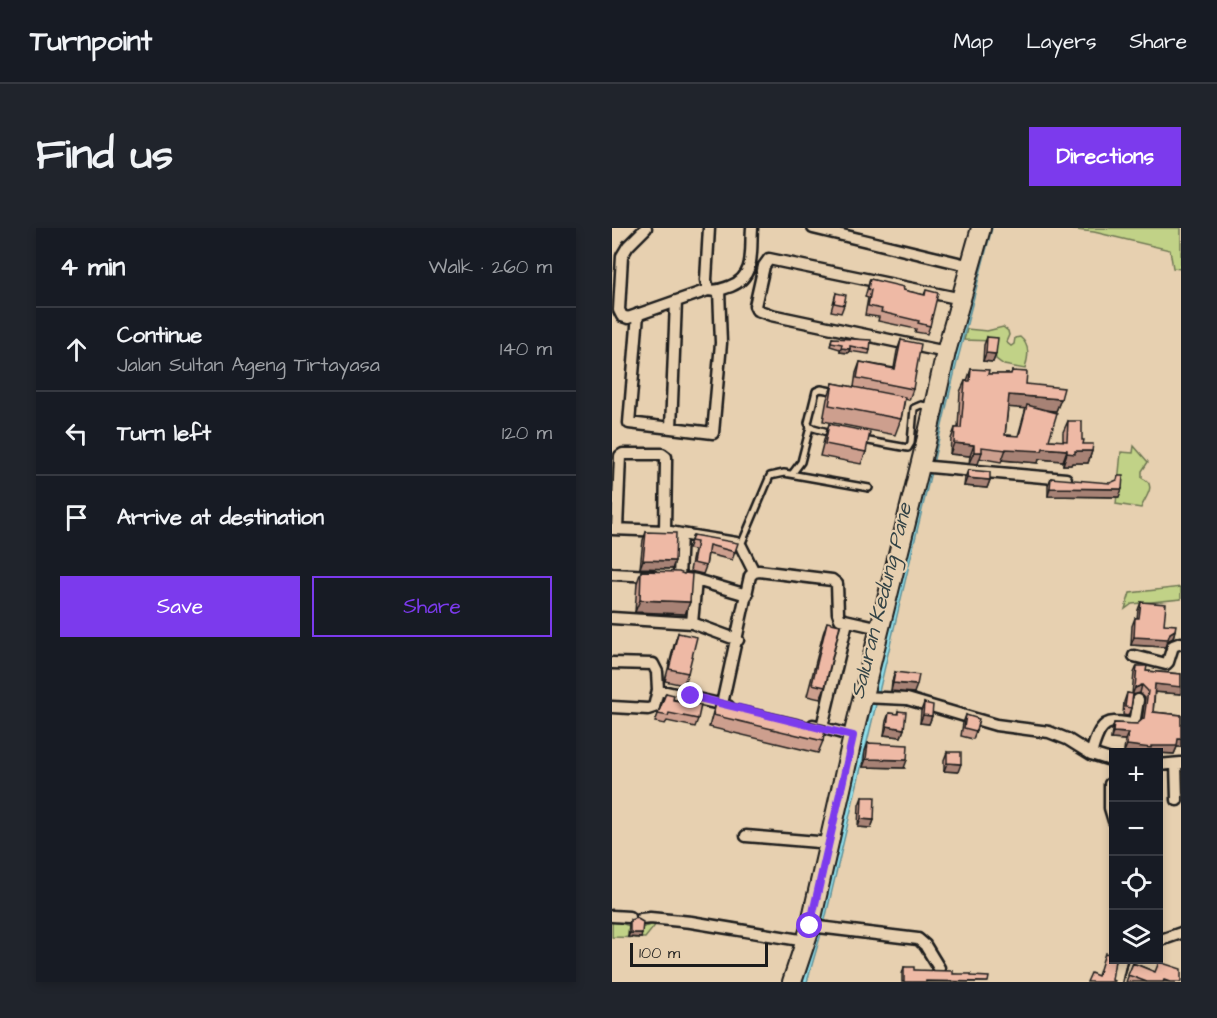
<!DOCTYPE html>
<meta charset="utf-8">
<style>
:root{--surface:#171b24;--page:#20242c;--text:#f1f3f6;--muted:#9ea1a6;--line:#363941;--accent:#7c3aed}
body{margin:0;font-family:"Architects Daughter",sans-serif;background:var(--page);color:var(--text)}
.controls{position:absolute;right:18px;bottom:18px;display:grid;overflow:hidden;border-radius:0px;box-shadow:0 3px 9px #0003}
.controls button{width:54px;height:54px;display:grid;place-items:center;padding:0;border:0;border-bottom:2px solid var(--line);background:var(--surface);color:var(--text);font:30px sans-serif}
.scale{position:absolute;left:18px;bottom:15px;width:138px;box-sizing:border-box;padding-left:6px;border:3px solid #1c1c1c;border-top:0;font-size:16px;line-height:21px;white-space:nowrap;color:#1c1c1c;-webkit-text-stroke:4px #e7d0b0;paint-order:stroke}
.stop{position:absolute;width:18px;height:18px;margin:-14px;border:4px solid #7c3aed;border-radius:50%;background:#fff}
.stop.end{background:#7c3aed;border-color:#fff;box-shadow:0 2px 6px #0008}
.list{margin:0;padding:0;list-style:none}
h2{display:flex;justify-content:space-between;align-items:center;height:78px;margin:0;padding:0 24px;font-size:26px}
h2 small{font-size:20px;font-weight:400;color:var(--muted)}
.list li{display:grid;grid-template-columns:39px 1fr auto;gap:18px;align-items:center;box-sizing:border-box;height:84px;padding:0 24px;border-top:2px solid var(--line)}
.list b{display:block;font-size:22px;white-space:nowrap}
.list p{margin:0;font-size:20px;white-space:nowrap;color:var(--muted)}
.list em{font-size:20px;font-style:normal;color:var(--muted)}
.actions{display:flex;gap:12px;padding:18px 24px}
.actions a{flex:1;padding:14px 0;border:2px solid var(--accent);border-radius:0px;text-align:center;font-size:21px;color:var(--accent)}
.actions .main{background:var(--accent);color:#fff}
.icon{flex:none;width:33px;height:33px;fill:none;stroke:currentColor;stroke-width:2;stroke-linecap:round;stroke-linejoin:round}
.map{position:relative;flex:none;width:569px;height:754px;overflow:hidden;border-radius:0px}
header{display:flex;align-items:center;gap:36px;box-sizing:border-box;height:84px;padding:0 30px;background:var(--surface);border-bottom:2px solid var(--line)}
header strong{font-size:28px}
nav{display:flex;gap:33px;margin-inline-start:auto;font-size:21px}
.intro{display:flex;align-items:center;justify-content:space-between;box-sizing:border-box;height:144px;padding:0 36px}
h1{margin:0;font-size:42px}
.button{padding:15px 27px;border-radius:0px;background:var(--accent);color:#fff;font-size:21px;font-weight:700}
main{display:flex;gap:36px;padding:0 36px}
aside{flex:1;background:var(--surface);border-radius:0px;box-shadow:0 3px 9px #0003}
.map>svg:first-child{display:block}
</style>
<header>
<strong>Turnpoint</strong>
<nav><a>Map</a><a>Layers</a><a>Share</a></nav>
</header>
<div class="intro"><h1>Find us</h1><a class="button">Directions</a></div>
<main>
<aside>
<h2>4 min<small>Walk · 260 m</small></h2>
<ul class="list">
<li><svg class="icon" aria-label="ahead" viewBox="0 0 24 24"><path d="M12 20V5M6 11l6-6 6 6"/></svg><div><b>Continue</b><p>Jalan Sultan Ageng Tirtayasa</p></div><em>140 m</em></li>
<li><svg class="icon" aria-label="left" viewBox="0 0 24 24"><path d="M17 20v-9H6M10 6l-5 5 5 5"/></svg><div><b>Turn left</b></div><em>120 m</em></li>
<li><svg class="icon" aria-label="arrive" viewBox="0 0 24 24"><path d="M6 21V4h12l-3 4 3 4H6"/></svg><div><b>Arrive at destination</b></div></li>
</ul>
<div class="actions"><a class="main">Save</a><a>Share</a></div>
</aside>
<div class="map">
<svg width="569" height="754" viewBox="0 0 569 754">
<rect width="100%" height="100%" fill="#e7d0b0"/>
<filter id="ink" filterUnits="userSpaceOnUse"><feTurbulence type="fractalNoise" baseFrequency=".0167" numOctaves="2"/><feDisplacementMap in="SourceGraphic" scale="12" xChannelSelector="R" yChannelSelector="G"/><feConvolveMatrix kernelMatrix="1 2 1 2 8 2 1 2 1" color-interpolation-filters="sRGB"/></filter>
<g filter="url(#ink)">
<path fill="#c1d287" stroke="#6e7752" stroke-width="1.5" d="M447,0H569V41L561,40L558,22L482,4Z
M391,99L396,103L397,107L394,114L399,118L402,116L403,110L408,109C419,118 416,129 413,141L392,137L384,131L382,113L352,112L355,101L375,103Z
M522,218L536,234L530,243V250C546,257 533,269 529,280L504,276L509,224L521,225Z
M569,359V371L520,376L513,381L518,365Z
M0,692L26,701L45,695L33,710L0,709Z"/>
<path fill="#90e0ec" stroke="#629299" stroke-width="1.5" d="M373,0H380L345,134L213,692L195,754H187Z"/>
<g fill="none" stroke-linecap="round" stroke-linejoin="round">
<defs>
<path id="lane" d="M219,205L198,199L196,195L204,163L209,161L225,164
M251,212L296,220L299,215L302,180L309,177L319,179
M180,246L189,234L198,199
M129,317L158,248L172,245L257,260"/>
<path id="street" d="M34,0L16,18L10,28L7,82L10,88L16,90L96,62
M97,0L94,52L96,62C104,64 111,61 119,58C144,48 138,23 140,0
M201,0L359,38
M26,86L17,195L101,205L109,115L107,62
M334,124L159,87L145,82L143,78L152,38L157,31L350,71
M59,200L64,73
M307,238L454,251
M0,301L53,303L69,306L67,349
M5,301L8,228L11,226H50L54,229V234L53,303
M69,306L124,315L129,318L142,344
M0,346L40,348
M68,349L84,352L80,395
M84,352L135,367
M0,390L80,395L126,412
M522,428L554,436L556,434L561,418L569,415
M0,435L41,436L45,444L46,462
M251,469L295,471L384,497L437,504L455,511L479,526L502,533
M110,476L138,348L142,344L147,343L220,352L225,356L226,385L228,391L268,400
M0,479L36,481L42,479L46,462L116,478
M201,497L241,508
M210,499L235,394
M479,526C483,514 487,493 503,494C510,494 516,496 522,496L526,472
M564,536L565,572
M546,537L569,535
M498,556V580L502,593
M134,608L218,615
M0,688L17,689
M29,691L38,690L79,694L194,713
M198,698L306,711L313,717L327,740
M546,713L569,705
M504,754L509,732"/>
<path id="primary" d="M180,754L197,703L241,508L314,214L334,124L369,0"/>
</defs>
<use href="#lane" stroke="#1c1c1c" stroke-width="10"/>
<use href="#street" stroke="#1c1c1c" stroke-width="15"/>
<use href="#primary" stroke="#1c1c1c" stroke-width="22"/>
<use href="#lane" stroke="#e7d0b0" stroke-width="5"/>
<use href="#street" stroke="#e7d0b0" stroke-width="10"/>
<use href="#primary" stroke="#e7d0b0" stroke-width="18"/>
</g>
<path fill="#cd9f8e" stroke="#1c1c1c" stroke-width="1.5" fill-rule="evenodd" d="M258,51L291,62L312,67L314,62L318,98L315,106L303,104L304,101L266,93L267,89L253,87L256,70L253,69Z
M224,65L232,77L229,85L219,83Z
M375,109L384,126L381,134L371,133L372,117Z
M220,110L258,122L257,126L237,123L236,125L228,124V121L218,118Z
M289,112L301,161L297,172L293,171L289,191L283,207L211,193L215,171L221,155L242,159L244,145L248,134L282,140L285,123Z
M359,141L376,146H399L400,143L414,156L449,171L444,183L432,182L437,212L451,213V204L456,193L470,212L471,216L480,223L476,235H460L459,237H451V233L427,231L426,235L390,232L389,234L367,230L366,236L357,235L358,228L338,226L339,211L343,200H346L348,164L353,153H355ZM396,179L414,180L406,208L393,207Z
M217,196L254,224L249,236L208,228L213,208Z
M356,242L378,252L375,260L352,258L353,250Z
M439,250L507,269L436,268V257Z
M34,304L60,341L28,340L31,312Z
M81,307L123,324L120,332L96,326L94,338L91,346L78,343L82,322L76,321Z
M29,343L72,346L78,374L73,386L23,384L25,355Z
M529,374L552,396L563,402L561,410L555,413L553,419L519,417L520,398L523,390H525L526,382Z
M215,394L213,459L208,471L195,468L211,406Z
M66,405L76,445L71,457L53,453L62,417Z
M525,438L534,443L569,446V466L543,464L541,484L569,487V519H565L562,526L546,525L512,524L513,512L499,511L500,502L502,495L525,496L530,492L533,470L528,465L521,467L519,480L516,488L511,487L512,474L515,465L520,466L522,445Z
M283,444L302,465L279,463L280,453Z
M54,465L61,472L86,491L83,499L55,493L53,496L43,494Z
M105,472L211,513L206,525L97,499L101,484Z
M312,475L320,488L317,496L308,495L309,483Z
M286,483L292,501L289,509L272,507L274,493L277,485L285,486Z
M354,487L364,503L361,511L349,508L351,495Z
M256,515L292,540L251,539L253,523Z
M335,524L346,544L332,543V532Z
M250,569L262,592L259,600L246,599L247,577Z
M18,692L29,710L16,709L17,696Z
M521,735L543,744L569,754H514Z
M292,739L302,742L359,748L376,754H290V746Z"/>
<path fill="#a78274" stroke="#1c1c1c" stroke-width="1.5" d="M229,120L238,121L236,125L228,124Z
M374,125L384,126L381,134L371,133Z
M397,167L449,171L444,183L392,179Z
M342,215L362,217L358,228L338,226Z
M431,220L455,222L451,233L427,231L426,235L390,232L394,221Z
M463,223H480L476,235H460L459,237H451L455,225Z
M362,224H370L366,236L357,235Z
M355,250L378,252L375,260L352,258Z
M438,260L510,261L507,269L436,268Z
M31,332L63,333L60,341L28,340Z
M28,372L78,374L73,386L23,384Z
M563,402L561,410L555,413L553,419L519,417L522,409L558,405Z
M281,455L305,457L302,465L279,463Z
M543,456L569,458V466L541,464Z
M530,457L528,465L520,467L523,460Z
M311,487L320,488L317,496L308,495Z
M275,498L292,501L289,509L272,507Z
M501,504L516,505L513,512L499,511Z
M566,511H569V519H565L562,526L546,525L512,524L515,517L539,518Z
M254,531L295,532L292,540L251,539Z
M335,535L349,536L346,544L332,543Z
M249,591L262,592L259,600L246,599Z
M18,705H30L29,710L16,709Z"/>
<path fill="#eeb9a5" stroke="#1c1c1c" stroke-width="1.5" d="M258,51L292,59L291,62L313,67L314,62L326,65L318,98L306,95L307,93L269,84L270,81L256,78L259,62L256,61Z
M224,65L234,67L232,77L222,75Z
M375,109L386,110L384,126L374,125Z
M220,110L259,112L258,122L238,118V121L229,120L230,116L219,114Z
M289,112L309,116L301,161L245,150L248,134L283,141Z
M359,141L377,142L376,146H399L400,143L415,144L414,156L452,160L449,171L397,167L393,207L407,208L415,177L445,185L437,212L455,213L456,193H470V212H472L471,216H481L480,223H463V226L455,225V222L431,220L430,223L394,221V222L370,219V224H362V217L342,215L343,200H349L353,153H358Z
M221,155L293,169L289,191L217,177Z
M217,196L258,204L254,224L213,216Z
M356,242L378,244V252L355,250Z
M506,248H511L510,261L438,260L439,250L498,255L505,252Z
M34,304L64,305L63,333L31,332Z
M81,307L126,315L123,324L97,317L94,338L81,335L85,314L79,313Z
M29,343L67,344L72,346L73,345L80,346L78,374L28,372Z
M529,374L554,376L552,396L564,397L563,402L558,405L556,411L522,409L523,390H527Z
M215,394L228,397L213,459L200,456Z
M66,405L85,409L76,445L57,441Z
M525,438H535L534,443L569,446V459L543,456L541,484L569,487V511H566L565,518H539V520L515,517L516,505L501,504L502,495L525,496L532,490L536,463L530,457L523,460Z
M283,444L307,447L305,457L281,455Z
M54,465L62,467L61,472L89,477L86,491L57,485L56,488L46,486Z
M515,465L521,466L519,480L513,479Z
M105,472L214,497L211,513L101,487Z
M312,475L321,477L320,488L311,487Z
M286,483L294,484L292,501L275,498L277,485L286,486Z
M354,487L367,491L364,503L352,500Z
M256,515L296,517L295,532L254,531Z
M335,524H349V536L335,535Z
M250,569H263L262,592L249,591Z
M24,690L31,694L30,705H18V692Z
M493,725L501,727V732H503L500,752L502,753L501,754H475L479,745L486,748Z
M547,734L569,741V754H558L552,752L551,754H535L516,747L521,735L543,744Z
M292,739H302V742L341,743V746H359V748L377,749L376,754L314,753V754H292Z"/>
</g>
<g fill="none" stroke-linecap="round" stroke-linejoin="round" filter="url(#ink)">
<path stroke="#7c3aed" stroke-width="8" d="M79,468L241,508L198,698"/>
</g>
<g text-anchor="middle" dominant-baseline="central" stroke-width="4.5" stroke-linejoin="round" paint-order="stroke">
<g font-size="21" font-style="italic" fill="#334346" stroke="#e7d0b0">
<text transform="translate(269 373) rotate(-76)">Saluran Kedung Pane</text>
</g>
</g>
</svg>
<div class="controls">
<button>+</button>
<button>−</button>
<button><svg class="icon" aria-label="locate" viewBox="0 0 24 24"><circle cx="12" cy="12" r="6"/><path d="M12 2v4M12 18v4M2 12h4M18 12h4"/></svg></button>
<button><svg class="icon" aria-label="layers" viewBox="0 0 24 24"><path d="M12 4l9 5-9 5-9-5zM3 14l9 5 9-5"/></svg></button>
</div>
<div class="scale">100 m</div>
<div class="stop" style="left:198px;top:698px"></div>
<div class="stop end" style="left:79px;top:468px"></div>
</div>
</main>
